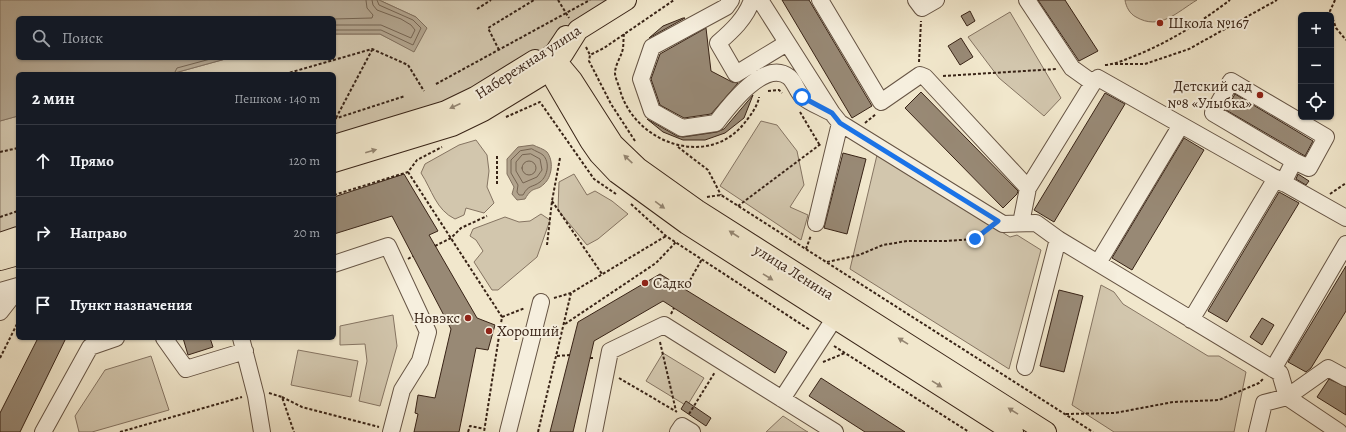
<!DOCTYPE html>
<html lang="ru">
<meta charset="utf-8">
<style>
:root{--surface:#171b24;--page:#20242c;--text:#f1f3f6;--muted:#9ea1a6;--line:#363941}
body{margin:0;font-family:Alegreya,serif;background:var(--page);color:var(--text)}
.controls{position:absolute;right:12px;top:12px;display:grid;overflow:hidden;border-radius:6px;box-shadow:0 1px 3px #0004}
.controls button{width:36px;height:36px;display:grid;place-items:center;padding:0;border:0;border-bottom:1px solid var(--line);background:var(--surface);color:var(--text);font:20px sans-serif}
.stop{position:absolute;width:12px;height:12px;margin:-9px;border:3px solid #1a73e8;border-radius:50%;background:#fff}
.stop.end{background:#1a73e8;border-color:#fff;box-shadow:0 1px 4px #0008}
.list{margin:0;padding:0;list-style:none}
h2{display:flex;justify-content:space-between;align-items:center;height:52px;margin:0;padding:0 16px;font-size:17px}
h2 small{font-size:13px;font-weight:400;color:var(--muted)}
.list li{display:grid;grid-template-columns:26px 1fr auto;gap:12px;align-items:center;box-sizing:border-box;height:72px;padding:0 16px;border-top:1px solid var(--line)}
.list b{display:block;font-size:15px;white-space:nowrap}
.list em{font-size:13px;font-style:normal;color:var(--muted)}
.icon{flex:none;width:22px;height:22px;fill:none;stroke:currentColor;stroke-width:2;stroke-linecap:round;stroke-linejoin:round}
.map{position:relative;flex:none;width:1346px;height:432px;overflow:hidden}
.search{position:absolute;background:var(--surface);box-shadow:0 1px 3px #0004;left:16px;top:16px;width:320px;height:44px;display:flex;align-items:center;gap:10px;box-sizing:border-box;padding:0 14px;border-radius:6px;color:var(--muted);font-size:15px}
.panel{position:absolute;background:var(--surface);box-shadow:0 1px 3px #0004;left:16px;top:72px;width:320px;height:268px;border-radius:6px}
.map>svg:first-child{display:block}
</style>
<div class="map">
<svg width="1346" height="432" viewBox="0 0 1346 432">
<rect width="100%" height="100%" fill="#f1e7cc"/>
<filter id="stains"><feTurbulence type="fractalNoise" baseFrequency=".005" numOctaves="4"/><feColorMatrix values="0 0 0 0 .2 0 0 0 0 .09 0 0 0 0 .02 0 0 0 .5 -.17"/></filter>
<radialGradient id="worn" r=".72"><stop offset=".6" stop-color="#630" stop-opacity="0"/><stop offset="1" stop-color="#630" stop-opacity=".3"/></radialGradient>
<path fill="#d2c6ad" stroke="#857462" d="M379,0H613L569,27L541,50L451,102L334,139V74H171L229,58H334V34H380L414,51L416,17Z
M1125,0H1197C1177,12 1160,31 1136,17C1130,14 1126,7 1125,0Z
M1010,12L1061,98L1044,116L999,78L968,37Z
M18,116V232L0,237V121Z
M761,121L777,125L797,151L804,185L790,207L808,215L801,240L720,186Z
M476,140L487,155L489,171L487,187L494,203L484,213L466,208L464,215L455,219C436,210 432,190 421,173L425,164L459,145Z
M877,155L1010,237L1017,235L1041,250L1009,369L850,269Z
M574,174L587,195L595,191L612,201L628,214L598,239L587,245L558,210L559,182Z
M541,214L550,220L537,257L498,290H492L474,262L483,251L476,240L470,236L473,229L505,217L519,222L530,221Z
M1101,285L1114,292L1123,304L1208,356H1219L1246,372L1234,432H1114L1072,405Z
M393,315L397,346L380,406L359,401L367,361L365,344L340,345V326Z
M298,350L358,361L351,397L291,385Z
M663,353L704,378L687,406L646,381Z
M151,356L169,410L92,432H79L75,416L105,370Z
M783,416L806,431L808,432H766Z"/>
<path fill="#b2a48e" stroke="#81705e" d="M0,0H379L416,17L427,28L414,52L380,34H334V18H18V58H229L171,74H18V116L0,121Z
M533,145C537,147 544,149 547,152C554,161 552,177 544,184C536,192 533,185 525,199L517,200L512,194L514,187L507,174V159L518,147Z"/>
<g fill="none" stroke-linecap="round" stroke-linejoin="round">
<path stroke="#756452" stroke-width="1" d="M334,19L372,18L373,15L367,8L366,0
M334,25H381L411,38L415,30L411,25L401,19L377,10L373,5L372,0
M334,30H381L413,45L421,28L413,20L379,5L377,0
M174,74L177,68L214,58
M532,149C535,151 541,153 543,155C550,162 548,176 540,182C532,188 529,184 523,195H519L517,192L518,185L511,173V160L520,151Z
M531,154L540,159L542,170L537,177L523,183L516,171V162L522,155Z
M522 168a7 7 0 1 1 14 0a7 7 0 1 1-14 0Z"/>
</g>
<path fill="#988975" stroke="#382316" d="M782,0H809L872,106L852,118Z
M1038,0H1065L1098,51L1079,61Z
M970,11L975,21L967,26L961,16Z
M683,18H685L649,38L663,26Z
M706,28L711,71L732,82L738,83L711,114L684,118L660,105L651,79L660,54Z
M961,38L973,57L960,65L948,46Z
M921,92L1018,191L1017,194L1003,208L905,108Z
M1105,93L1125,104L1054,222L1034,210Z
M1235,94L1313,141L1305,156L1226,110Z
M753,95L744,118L725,133L705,140H683L663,132L647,119L677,136L683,137L717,132L724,129Z
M1184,138L1204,150L1132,270L1112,258Z
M843,153L866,159L847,234L824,228Z
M404,174L438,231L429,235L477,318L495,325L488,350L476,348L459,432H414L418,414L415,413L418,395L435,398L451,329L392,216L334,234V197Z
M1298,174L1309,181L1306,185L1296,179Z
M1279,192L1299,203L1227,322L1208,311Z
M1346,266V311L1311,368L1306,372L1288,362Z
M660,274L787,352L775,373L663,301L594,341L573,432H550L578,322Z
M1059,290L1083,296L1064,372L1040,366Z
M1262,318L1274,325L1262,345L1250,337Z
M38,338H66L20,432H0V413Z
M183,338H210L213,347L188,355Z
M821,378L905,432H865L809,396Z
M1329,379L1346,387V415L1317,397Z
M686,401L711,418L706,426L681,409Z"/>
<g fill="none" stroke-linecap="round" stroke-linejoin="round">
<defs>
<path id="minor" d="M731,0L726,7L652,47L641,79L652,111L682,128L716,123C729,106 765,58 789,77C795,82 797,92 803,97C810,103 821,107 830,112
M752,0C746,18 732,31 718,43L736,74L787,43
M760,0L832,113L840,123L1003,224L1036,223L1058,239L1280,373L1287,397L1339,432
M820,0L881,102L920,75L925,77L1028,188L1093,83L1072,68L1027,0
M916,0L922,8L936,0
M1093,83L1098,78L1346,218
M1283,183L1294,161L1309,168L1326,137L1231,81L1213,113L1294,161
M816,223L840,123
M1021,223L1028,188
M1098,263L1181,125
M334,264L388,246L428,332L420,361L402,390L391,432
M0,291L18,286
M0,312L18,289
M1191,320L1276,178
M164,338L186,369L245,351
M241,338L256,396L262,432
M1025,367L1058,239
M1273,369L1346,244
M782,399L834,319
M43,432L90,347L116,338
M508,432L541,302
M594,432L610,351L664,325L835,432
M678,432L682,426L692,432
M1257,432L1264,403L1287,397L1328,368L1346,378"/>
<path id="major" d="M566,36L556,51L553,60L555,81L590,141L599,154L617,173L687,224L1013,432
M525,67L534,63L549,62L562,68L572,80L613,144L638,168L697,210L1046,432
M334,145L446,111L475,97L535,60
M334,162L452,126L483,111L542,75L563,54L578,30L626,0
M0,243L18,237
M0,260L18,255"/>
</defs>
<use href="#minor" stroke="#665444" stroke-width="18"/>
<use href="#major" stroke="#382316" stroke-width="22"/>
<path stroke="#382316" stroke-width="2" stroke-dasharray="3 2" stroke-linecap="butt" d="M558,0L569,18
M1335,0L1330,11L1336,28L1346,40
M477,9L491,0
M624,34C623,40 624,47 622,52C620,58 615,66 615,73C615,78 619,85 620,90C635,144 710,170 746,121C751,115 758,105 759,97
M586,47L590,55
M499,50L488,28L534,0
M919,62L921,21
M1115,64H1145L1189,49L1277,0
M1105,65C1117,64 1126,59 1137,55C1171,41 1201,22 1230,0
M285,74L372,49L408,65L424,91
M943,76L1057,69
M436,84L590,0
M768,91L779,90L782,93
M800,112L819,144
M506,117L540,102L594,179L616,194
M336,118L372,50
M334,119L405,96
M865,123L876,114
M635,141L611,104L589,61L590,55L604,48L674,0
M678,147L708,170L721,195
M0,152L18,148
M497,156V184
M408,172L502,317L484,432
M1330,194L1346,183
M334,195L408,172L417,160L442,147
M707,197L721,195L1093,432
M552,201L602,274
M631,204L666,236L810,330
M738,206L822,143
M0,217L18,211
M547,245L552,201L560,158
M435,246L451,238L461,228L487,216
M806,249L811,235
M408,259L413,256
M827,262L859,255L883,245L907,241H946L975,239L987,230
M685,289L702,259
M554,298L571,293
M671,314L674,308
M502,317L525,308
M565,324L656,263L676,242
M660,342L676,411
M834,346L969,432
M557,356L570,355
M0,358L18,322
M590,358H595
M823,362L845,353
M619,378L677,412
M269,393L282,397L294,432
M282,397L302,407L379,427
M689,414L715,372
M1066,414L1115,413L1173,402L1219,400L1259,383L1263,379
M120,432L242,397
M468,432L470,426L485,429
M538,432L571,293L666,236"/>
<use href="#minor" stroke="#f6efde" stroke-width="16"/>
<use href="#major" stroke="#f1e7cc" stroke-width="20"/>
</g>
<defs><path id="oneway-solid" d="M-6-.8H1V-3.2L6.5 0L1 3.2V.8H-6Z"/></defs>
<g fill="#948571">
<use href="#oneway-solid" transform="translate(455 106) rotate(156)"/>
<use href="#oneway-solid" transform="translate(371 151) rotate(-16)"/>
<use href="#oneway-solid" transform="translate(628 159) rotate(-137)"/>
<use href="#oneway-solid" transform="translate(660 205) rotate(36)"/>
<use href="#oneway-solid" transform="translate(734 234) rotate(-147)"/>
<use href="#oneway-solid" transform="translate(768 277) rotate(32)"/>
<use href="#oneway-solid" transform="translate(903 341) rotate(-148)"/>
<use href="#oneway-solid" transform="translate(937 384) rotate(32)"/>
<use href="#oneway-solid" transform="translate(1013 411) rotate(-148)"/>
</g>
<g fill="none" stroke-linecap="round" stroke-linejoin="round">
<path stroke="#1a73e8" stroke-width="5" d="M802,97L832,113L840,123L998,221L975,239"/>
</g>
<g fill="#8f2418" stroke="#f6efde" stroke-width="1.5">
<circle cx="1160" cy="23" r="4"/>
<circle cx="1260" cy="95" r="4"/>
<circle cx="645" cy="283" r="4"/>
<circle cx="468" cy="318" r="4"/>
<circle cx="489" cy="331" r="4"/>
</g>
<g text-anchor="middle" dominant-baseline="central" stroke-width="4" stroke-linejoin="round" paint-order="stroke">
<g font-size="15" fill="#382316" stroke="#f6efde" text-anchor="start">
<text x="1168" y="23">Школа №167</text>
<text x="1252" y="86" text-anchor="end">Детский сад<tspan x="1252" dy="17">№8 «Улыбка»</tspan></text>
<text x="653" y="283">Садко</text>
<text x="460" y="318" text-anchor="end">Новэкс</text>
<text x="497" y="331">Хороший</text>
</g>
<g font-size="15" fill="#382316" stroke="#f6efde">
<text transform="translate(528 62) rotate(-33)">Набережная улица</text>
<text transform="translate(794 272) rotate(32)">улица Ленина</text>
</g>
</g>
<rect width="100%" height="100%" filter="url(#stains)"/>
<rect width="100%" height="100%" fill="url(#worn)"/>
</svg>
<div class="controls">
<button>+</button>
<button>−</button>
<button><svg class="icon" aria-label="locate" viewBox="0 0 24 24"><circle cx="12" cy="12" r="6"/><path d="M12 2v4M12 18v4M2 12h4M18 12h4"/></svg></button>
</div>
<div class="stop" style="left:802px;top:97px"></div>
<div class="stop end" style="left:975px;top:239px"></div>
<div class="search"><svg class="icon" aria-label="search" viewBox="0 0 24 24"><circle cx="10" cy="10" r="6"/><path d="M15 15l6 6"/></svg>Поиск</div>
<section class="panel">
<h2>2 мин<small>Пешком · 140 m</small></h2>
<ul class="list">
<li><svg class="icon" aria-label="ahead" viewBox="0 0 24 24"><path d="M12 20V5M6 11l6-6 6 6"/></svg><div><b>Прямо</b></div><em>120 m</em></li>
<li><svg class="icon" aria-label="right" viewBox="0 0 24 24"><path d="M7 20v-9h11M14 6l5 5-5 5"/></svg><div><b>Направо</b></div><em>20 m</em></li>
<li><svg class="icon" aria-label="arrive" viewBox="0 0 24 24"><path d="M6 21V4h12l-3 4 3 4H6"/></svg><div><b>Пункт назначения</b></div></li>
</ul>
</section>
</div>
